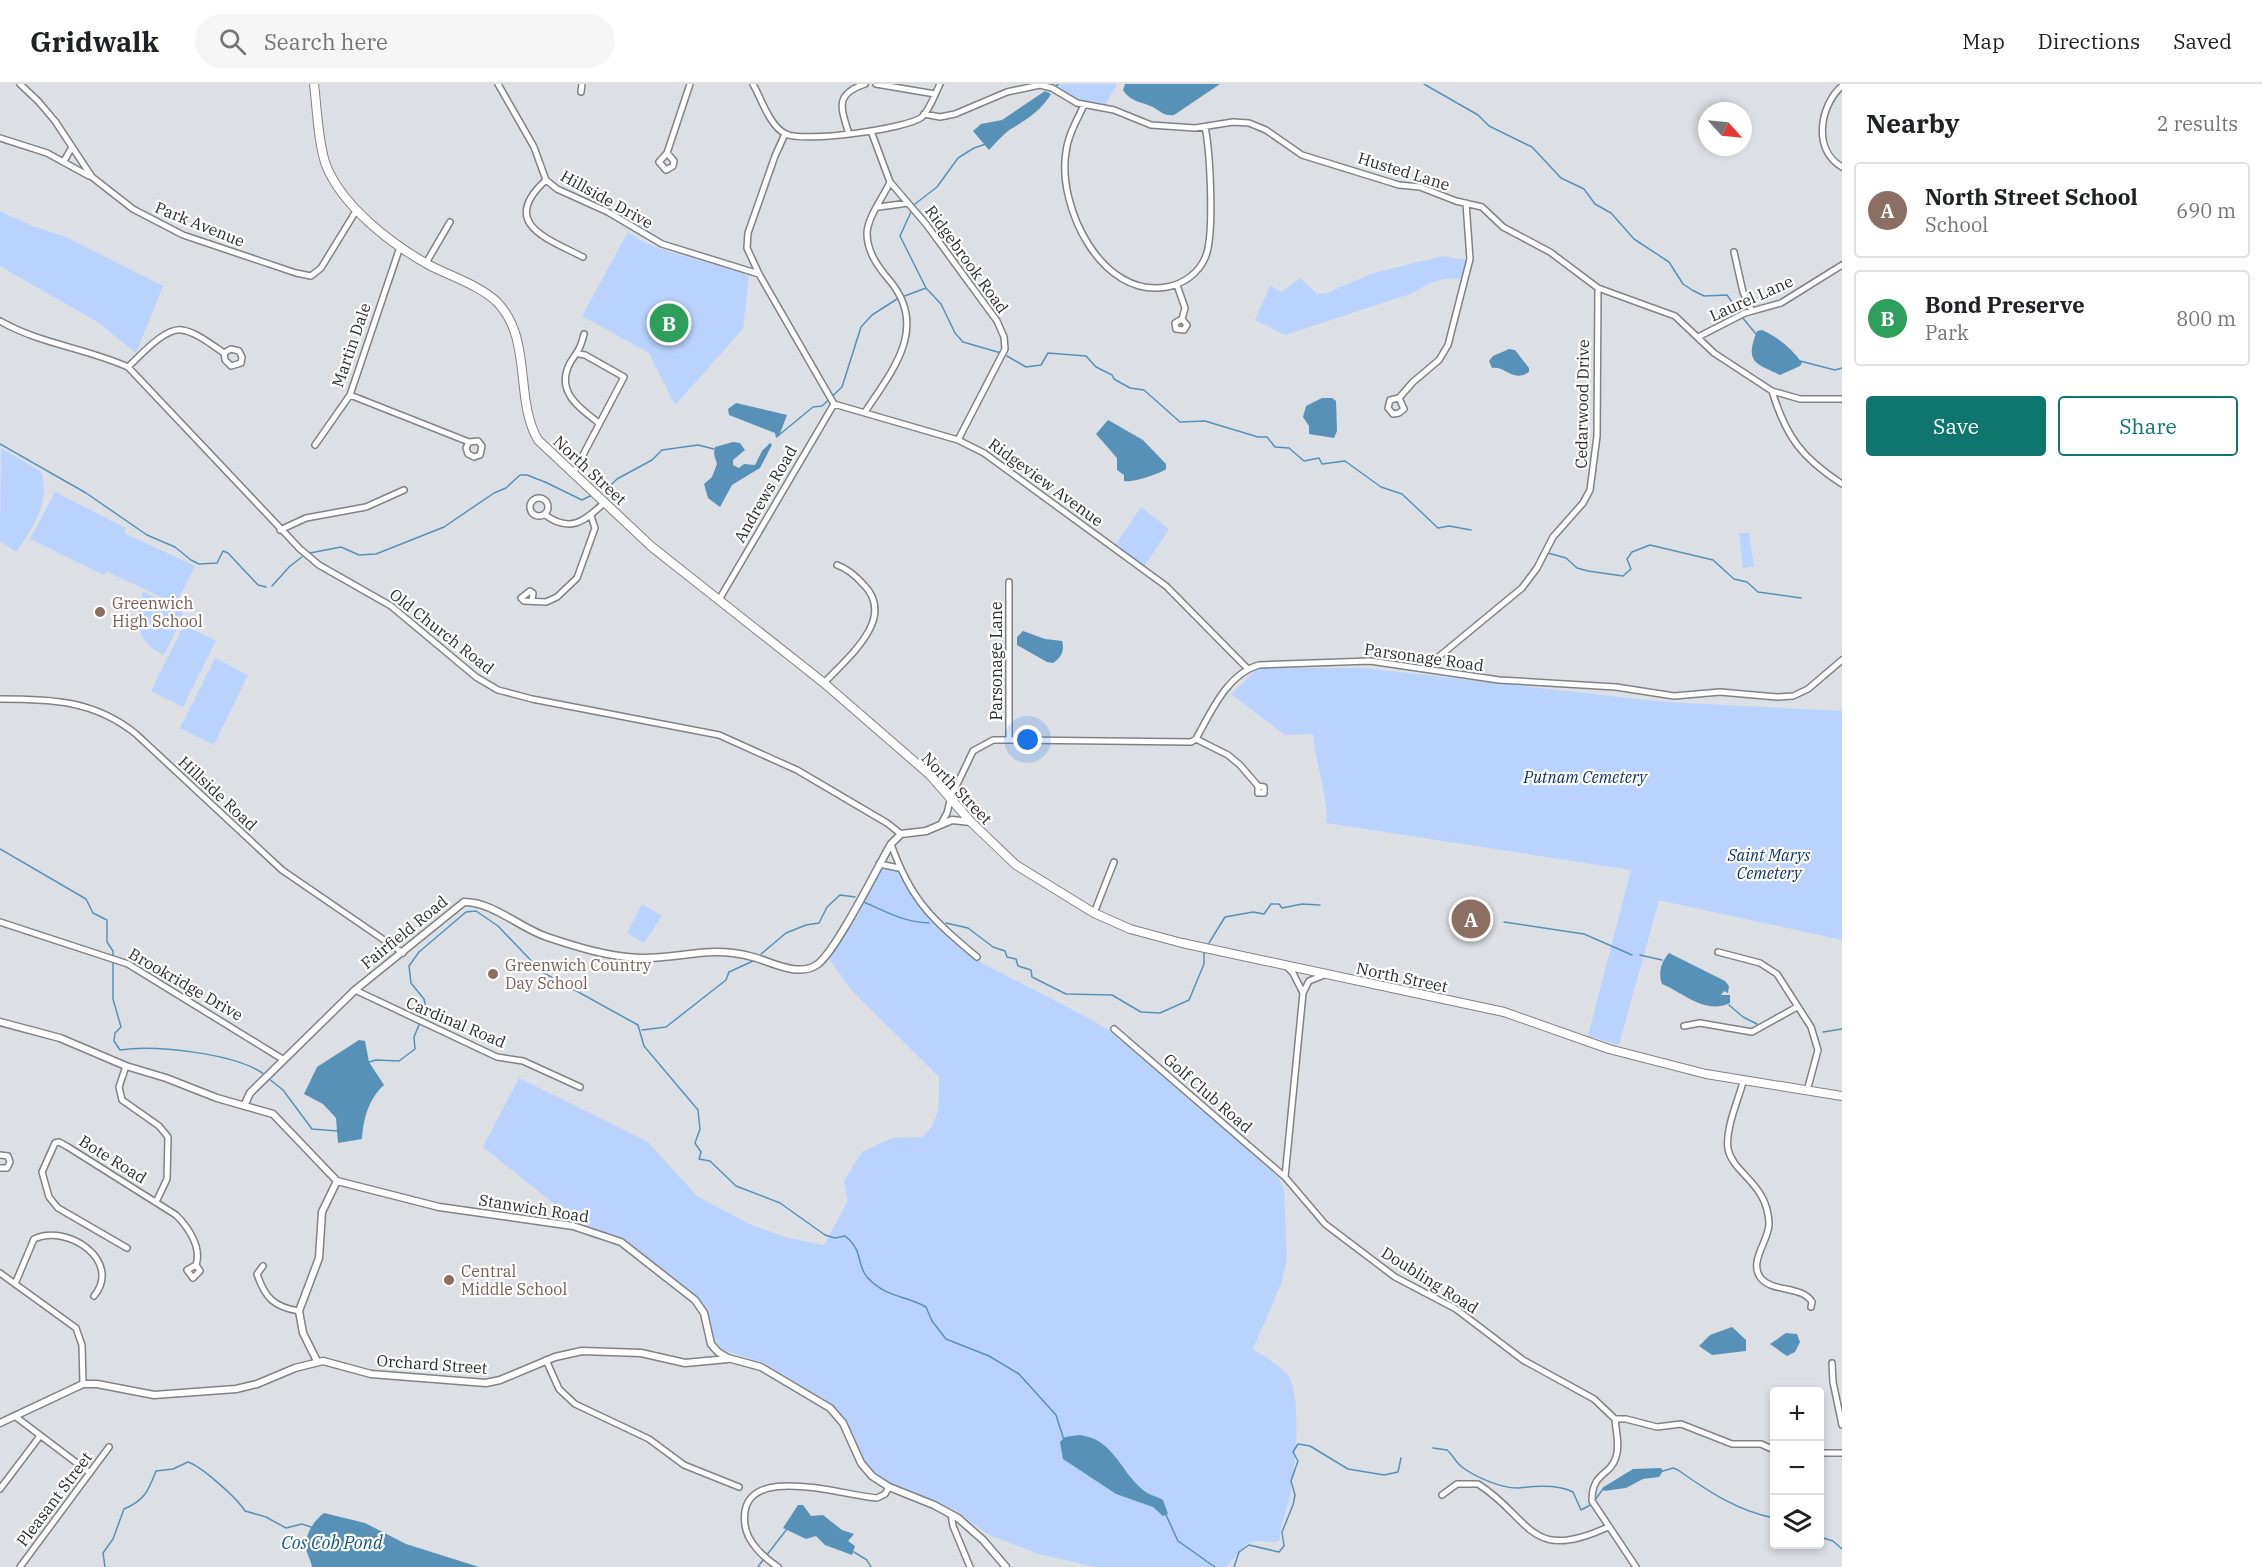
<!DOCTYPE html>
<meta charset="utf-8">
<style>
:root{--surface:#fff;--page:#f6f6f6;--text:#202124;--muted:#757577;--line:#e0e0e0;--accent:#0f766e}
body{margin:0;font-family:"IBM Plex Serif",serif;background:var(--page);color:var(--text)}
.controls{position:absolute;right:18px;bottom:18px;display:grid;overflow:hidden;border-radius:6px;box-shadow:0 3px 9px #0003}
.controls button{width:54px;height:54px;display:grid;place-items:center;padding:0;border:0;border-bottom:2px solid var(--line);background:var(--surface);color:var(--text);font:30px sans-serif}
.compass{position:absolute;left:1698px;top:18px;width:54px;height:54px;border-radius:50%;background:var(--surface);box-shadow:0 3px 9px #0003;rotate:117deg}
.you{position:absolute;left:1028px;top:656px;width:21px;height:21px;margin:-15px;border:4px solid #fff;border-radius:50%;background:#1a73e8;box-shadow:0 0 0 9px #1a73e833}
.badge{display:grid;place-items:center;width:39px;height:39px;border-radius:50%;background:var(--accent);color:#fff;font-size:20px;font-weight:700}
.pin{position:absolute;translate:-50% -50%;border:3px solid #fff;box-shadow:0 2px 6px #0006}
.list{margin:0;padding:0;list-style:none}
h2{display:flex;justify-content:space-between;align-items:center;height:78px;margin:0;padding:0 24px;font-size:26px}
h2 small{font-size:20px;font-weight:400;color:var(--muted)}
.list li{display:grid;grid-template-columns:39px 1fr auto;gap:18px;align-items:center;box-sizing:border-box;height:96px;margin:0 12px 12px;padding:0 12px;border:2px solid var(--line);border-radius:6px}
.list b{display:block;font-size:22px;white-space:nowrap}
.list p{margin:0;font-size:20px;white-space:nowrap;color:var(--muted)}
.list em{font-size:20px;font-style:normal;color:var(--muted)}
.actions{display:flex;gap:12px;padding:18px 24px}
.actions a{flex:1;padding:14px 0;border:2px solid var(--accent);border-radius:6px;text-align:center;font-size:21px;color:var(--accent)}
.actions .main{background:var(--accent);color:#fff}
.icon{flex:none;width:33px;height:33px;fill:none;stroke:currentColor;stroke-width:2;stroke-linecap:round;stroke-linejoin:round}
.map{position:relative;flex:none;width:1842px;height:1483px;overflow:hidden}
header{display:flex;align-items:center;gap:36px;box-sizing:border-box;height:84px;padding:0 30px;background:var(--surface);border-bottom:2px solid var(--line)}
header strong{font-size:28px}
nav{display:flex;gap:33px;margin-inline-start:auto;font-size:21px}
.search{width:420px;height:54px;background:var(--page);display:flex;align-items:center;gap:15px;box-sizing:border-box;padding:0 21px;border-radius:33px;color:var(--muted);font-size:22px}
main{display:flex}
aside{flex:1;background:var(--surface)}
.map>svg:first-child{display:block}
</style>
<header>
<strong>Gridwalk</strong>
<div class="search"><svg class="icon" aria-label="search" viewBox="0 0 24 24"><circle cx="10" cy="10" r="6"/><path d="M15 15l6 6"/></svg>Search here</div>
<nav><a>Map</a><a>Directions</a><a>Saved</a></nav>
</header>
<main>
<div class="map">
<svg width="1842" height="1483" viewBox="0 0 1842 1483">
<rect width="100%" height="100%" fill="#dcdfe4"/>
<path fill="#b9d3fe" d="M1050,0H1117L1105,21L1070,14Z
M0,127L32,142L66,153L163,202L136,269L99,239L0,182Z
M628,148C662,173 711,175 749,192L743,245L675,321L649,269L582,232Z
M1443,172L1466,176L1463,195C1442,193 1431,197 1413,209L1285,251L1255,236L1270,202L1282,208L1300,194L1317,210L1326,209L1374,189Z
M1,364L41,388C51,418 33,444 16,468L0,457Z
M55,408L126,444L124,449L195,482L176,520L106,487L104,491L30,455Z
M1141,423L1169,445L1144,483L1116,460Z
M1739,449H1749L1754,482L1743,484Z
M143,508L181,525L183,533L164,571C136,559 134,533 143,508Z
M184,541L216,557L183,623L151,607Z
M215,574L248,591L214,661L180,644Z
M1263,584H1363L1665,618L1842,627V856L1659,816L1619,961L1588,952L1631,786L1327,739C1327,709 1316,681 1313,650L1285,651L1231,610L1255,587Z
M888,782L898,787L922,824L940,845L982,879L1092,936L1129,959L1278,1093L1284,1105L1287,1175L1281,1200L1253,1265C1263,1271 1283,1284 1289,1293C1302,1314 1295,1387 1290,1412C1287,1427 1279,1440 1280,1456C1271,1461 1265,1456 1256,1457C1244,1458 1234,1475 1226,1483H1094L1039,1470L987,1450L955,1426L879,1395L869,1385L861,1373L840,1328L826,1316L764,1279L723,1266L715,1256L705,1223L678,1197L631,1161L576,1137L483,1063L519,994L648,1058L697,1112L749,1140L788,1154L824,1161L848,1117L844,1097L862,1068L892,1054L923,1053C941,1036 939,1016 939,993L852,907L829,875L858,831L881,785Z
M642,820L662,832L644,859L627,849Z"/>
<path fill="#5891b8" d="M1125,0H1220L1174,31C1165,32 1163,29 1156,25C1144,17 1132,20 1123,6Z
M1045,7L1051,10C1042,26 1026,36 1011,45C1003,50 996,59 989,66L973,47L981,40L1002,36Z
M1762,246C1778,253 1792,265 1802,279L1800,282L1780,291C1754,279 1745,278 1757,247Z
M1509,265L1515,266L1529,284V288C1513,299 1506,282 1492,284L1489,277L1493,272Z
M1322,314H1332L1336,317L1337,347L1334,354L1309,350V342L1303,333L1306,322Z
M736,319L787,331L779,352L776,354L775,349L729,331L728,325Z
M1108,336L1143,356L1166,380V385C1160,390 1132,399 1124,397V391L1117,386V374L1096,350Z
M733,358L740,359L745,366L733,376V381L739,384L744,380L755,381L762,367L770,359L772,361L760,384L732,401L720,423L708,414L704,400L712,393L717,380L714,370L715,363Z
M1023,547L1045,555L1062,557C1065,566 1061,574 1053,579L1047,578L1017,561V553Z
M1669,869L1725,897L1729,902L1728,909L1724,907L1721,911H1730V919C1705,931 1684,909 1662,900C1658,889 1661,878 1669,869Z
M359,956L365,957L369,978L384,1001C369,1014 363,1036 362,1055L338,1059L336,1034L323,1020L304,1010L317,983Z
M1732,1243L1746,1256V1267L1712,1271L1699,1262L1710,1251Z
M1786,1249L1797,1250L1800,1258L1795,1268L1787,1272L1770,1260Z
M1079,1351C1113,1354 1120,1387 1142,1405C1148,1411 1156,1412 1163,1416L1168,1430L1163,1432L1153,1423L1116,1410L1063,1375L1060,1358L1065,1353Z
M1661,1384L1663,1387L1659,1393L1643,1395L1626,1404L1604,1407L1602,1404L1633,1385Z
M798,1421H803L811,1432L823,1431L842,1446L854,1450L848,1457L855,1462L852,1471L825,1461L816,1452L806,1455L783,1444Z
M324,1429L365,1439L406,1460L479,1483H312C311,1476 307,1471 306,1464C305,1451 313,1437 324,1429Z"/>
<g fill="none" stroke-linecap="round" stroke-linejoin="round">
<path stroke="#5891b8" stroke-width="1.5" d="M1424,0L1478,31L1489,42L1532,63L1561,94L1584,105L1595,120L1611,129L1634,155L1669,178L1683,200L1692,206L1704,212L1727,211L1740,229
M1056,3L1058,0
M915,120L937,103L958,74L974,64L986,60
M911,128L900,152L926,204L941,220L955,249L963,258L1001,269
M902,213L926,204
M1742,233L1756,250
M1007,272L1026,283L1041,281L1048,269L1086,272L1096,283L1112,291L1114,295L1130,304L1144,306L1180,338L1205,337L1258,353H1267L1275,363L1289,364L1304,377L1319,374L1322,380L1345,377L1381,403L1402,410L1438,444L1449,442L1471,446
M1800,277L1835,286L1842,284
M779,351L813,323L822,322L842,303L861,243L872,231L897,215
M0,360L86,409L147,451L175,463L191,476L199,480L217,479L223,467L228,469L258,501L266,503
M596,408L601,404L607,405L617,395L652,376L662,366L698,361L714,365
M310,469L341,463L359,471L376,470L444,443L494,409L506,404L520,391H527L545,398L582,416L592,411
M1548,469L1566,474L1577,484L1588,487L1623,492L1631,485L1627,475L1632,468L1650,461L1713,476L1734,495L1747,498L1758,508L1801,514
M272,502L290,482L302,473
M0,765L86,815L93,829L107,836V858L113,867V873
M864,818C886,828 904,838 929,839
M1504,838L1584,850L1632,871
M946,839L968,844L993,863L1005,867L1007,873L1016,875L1018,882L1031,886L1032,893L1066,910L1112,911L1141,928L1160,929L1189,916L1204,880V869
M1209,859L1225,833L1253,828L1264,830L1271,820H1279L1282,824L1302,820L1320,821
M761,870L786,849L806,841L819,839L827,823L840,811L855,813
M1640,871L1662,876
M113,878V915L121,943L115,949L114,957L120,966C154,961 237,969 265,991
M1729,921L1743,933L1757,940
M642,946L666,943L726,896L729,888L753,877
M1823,948L1842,945
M369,978L376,976L399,977L415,965L414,953L426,924L424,915L411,899L409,882L419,868L466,828L476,827L498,842L542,888L638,941L644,962L698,1026L700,1045L695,1059L701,1068L699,1075L710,1077L736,1102L780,1119L825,1151L835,1154L845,1152C864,1167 856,1180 867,1193C886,1214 905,1211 926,1223L932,1237L946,1255L989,1272L1019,1290L1056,1331L1064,1356
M268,994L283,1006L312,1045L338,1047
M1433,1364L1447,1366C1453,1371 1456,1379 1462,1383C1475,1393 1503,1405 1519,1404C1535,1402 1558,1400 1573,1408L1581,1426L1592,1420
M1663,1387L1673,1384L1678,1386C1709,1408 1738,1427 1774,1434
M1595,1416L1603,1405
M1166,1431L1178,1457L1215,1483
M1820,1453L1833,1457L1842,1465
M854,1468L867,1476L871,1483
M766,1472L787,1445
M105,1483L103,1469L113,1455L124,1425C145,1416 148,1407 156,1387L173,1385L188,1378C201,1382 237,1414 245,1427L266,1433L286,1444L302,1440L311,1443
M758,1483L763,1476
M1234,1483L1239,1468L1249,1461L1279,1468L1284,1462L1282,1448L1293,1421L1295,1411L1291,1397L1298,1377L1293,1368L1298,1360L1310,1362L1348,1385L1384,1391L1398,1388L1401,1374"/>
<defs>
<path id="minor" d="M20,0L38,17L55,37L92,93L133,125L183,151L296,189L311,192L321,184L356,127
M498,0L534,63L546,96L557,105L608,128L662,160L759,190
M753,0C761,14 770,43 786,50C803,59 907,45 922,33C930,25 935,10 940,0
M876,0L935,10
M1842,2C1820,21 1812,66 1842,83
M581,8L582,0
M1084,21C1077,36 1068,51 1066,68C1057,122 1101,215 1167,203C1183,200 1198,190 1205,174C1215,153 1210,67 1205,43
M924,30L940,33L955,30L1007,8L1040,1L1052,4L1077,19L1114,26L1151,41L1195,44L1233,38L1249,39L1266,46L1302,71L1399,101L1420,103L1456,117L1482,123L1503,143L1550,168L1598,204L1675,232L1714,269L1772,307L1800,315H1842
M871,47L890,98L926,140L997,237L1004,253L1005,265L958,356
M785,50L775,72L748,149L747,164L759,190L834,320L958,356L984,369L1166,502L1247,584
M849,50C841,24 834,10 865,0
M0,54L47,69L89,92
M667,69L674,77L673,82L666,86L659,78L667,69L690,0
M64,77L72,63
M546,96C499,139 546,154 583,173
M879,123L908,119
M1734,168L1743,208L1752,227
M426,179L450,138
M1177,201L1185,224L1182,235L1175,239L1176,245L1184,246L1187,241L1182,235
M0,237C40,260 86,264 128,283L300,465L319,481L391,522L476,593L498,606L532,615L719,651L797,686L887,739L901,750
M584,250C580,266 578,266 570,279C555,307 579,324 599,339
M1700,252L1745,229L1781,219L1842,181
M128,283C140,272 165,243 182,246C196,248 212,261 224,269L225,276L231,282L241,279L242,273L239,267L231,265L224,269
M1772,307C1786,353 1802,374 1842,400
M350,311L469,358L478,357L482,362L480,371L474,373L468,370L466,364L469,358
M1399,314L1404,325L1399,329L1393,330L1388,324L1390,316L1399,314L1413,298L1439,276L1448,261L1470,175L1466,119
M865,328C892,287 929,244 890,197C878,183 867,168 867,149C868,132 883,114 890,98
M315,361L350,311L400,163
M574,388L624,293L585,271L579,270
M530 423a9 9 0 1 1 18 0a9 9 0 1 1-18 0Z
M544,430C570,450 585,437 605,418
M280,446L306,434L366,423L404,406
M720,514L834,320
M532,517L533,509L530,507L521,514L524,517L546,518L557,513L577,494L595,444L591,432
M1425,584L1522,504L1537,484L1553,453L1583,419L1590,406L1597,352L1598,204
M824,599C847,574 898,534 863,500C855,491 848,485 837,481
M0,615C51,615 94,616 136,650L282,786L403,869
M1196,655L1228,671L1240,681L1258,702V709H1264V703L1258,702
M1009,656V498
M941,740L947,729L951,713L973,667L993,656H1009L1191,658L1196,655C1211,628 1227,590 1259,581L1370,577L1499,596L1616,603L1674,612L1720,608L1777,613L1793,612L1808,605L1842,576
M891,760C911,817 932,835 977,873
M879,780L899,784
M1094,829L1114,778
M0,838L128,880L284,976
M1718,868L1760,879L1777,890L1811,943L1818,966L1807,1007
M1286,882L1293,889L1303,909
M1324,891L1309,897L1303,909L1285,1093L1325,1140L1395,1193L1456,1225L1523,1276L1594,1315L1615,1335C1616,1347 1620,1362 1616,1373C1610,1393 1592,1387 1592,1417L1636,1483
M355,906L497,973L523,977L580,1003
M1684,942L1700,939L1752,948L1797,923
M1114,945L1285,1093
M126,982L119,1003L122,1016L159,1042L168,1053L167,1095L156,1118
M1743,998C1738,1017 1725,1045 1728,1065C1733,1090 1768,1099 1769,1140C1769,1156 1749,1177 1760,1193C1771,1209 1802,1201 1812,1218L1811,1223
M0,1071L8,1072L10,1078L7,1084H0
M127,1164L58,1124L49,1113L42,1088L55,1059L59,1058L68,1063L176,1131C188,1143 202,1163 196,1181L200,1187L193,1194L187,1186L196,1181
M263,1182L257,1190C265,1214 274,1223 299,1227
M0,1189L76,1244L82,1261L83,1300
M15,1200L34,1155C67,1139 123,1177 94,1212
M546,1276L559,1305L575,1320L649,1355L684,1381L739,1403
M1832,1279L1833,1298L1842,1341
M16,1333L90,1389
M1615,1335H1626L1657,1343L1681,1340L1732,1360H1761L1774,1366
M1820,1369H1842
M0,1405L40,1352
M1442,1411L1457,1400H1478C1532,1434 1528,1480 1608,1443
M951,1430L953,1442L970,1483
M20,1483L109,1363
M778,1483C764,1474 747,1458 745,1441C736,1375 844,1412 877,1414L885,1410L889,1403"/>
<path id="tertiary" d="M0,938L60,954L126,982L166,994L217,1014L273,1030L337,1097L439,1123L573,1142L621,1158L695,1216L704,1229L711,1260L718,1268L728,1274L761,1283L830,1324L843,1339L861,1379L872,1392L889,1403L934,1421L958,1434L983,1456L1006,1483
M244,1022L250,1009L355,906L464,818C493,818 520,844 547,853C577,863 609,873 640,874C681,875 709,861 753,873C772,878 799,894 818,880C837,865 876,786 891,760L901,750L926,747L952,736L971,738
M317,1277L303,1249L299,1227L319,1174L322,1128L337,1097
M0,1339L83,1300H97L154,1311L236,1305L257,1300L295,1284L323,1277L371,1290L486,1299L500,1296L555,1273L582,1267L641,1269L685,1279L728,1275"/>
<path id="primary" d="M314,0C317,24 318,59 326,81C342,122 391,160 429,181C450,192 479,201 497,218C533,255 514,315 538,356L652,463L824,599L930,691L971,738L1016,781L1094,829L1130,845L1182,859L1504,928L1609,965L1706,990L1842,1012"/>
</defs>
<use href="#minor" stroke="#808286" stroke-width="8"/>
<use href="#tertiary" stroke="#808286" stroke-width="9"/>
<use href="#primary" stroke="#808286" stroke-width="10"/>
<use href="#minor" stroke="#fff" stroke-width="5"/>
<use href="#tertiary" stroke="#fff" stroke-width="6"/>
<use href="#primary" stroke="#fff" stroke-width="8"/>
</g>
<g fill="#8d6e63" stroke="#fff" stroke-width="2">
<circle cx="100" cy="528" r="6"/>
<circle cx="493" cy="890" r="6"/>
<circle cx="449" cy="1196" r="6"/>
</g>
<g text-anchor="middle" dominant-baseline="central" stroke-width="4.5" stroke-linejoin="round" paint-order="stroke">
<g font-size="16" fill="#2b2c2e" stroke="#fff">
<text transform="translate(1404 87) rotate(17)">Husted Lane</text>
<text transform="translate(607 115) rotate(29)">Hillside Drive</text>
<text transform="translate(200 140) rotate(22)">Park Avenue</text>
<text transform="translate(967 175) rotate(54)">Ridgebrook Road</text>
<text transform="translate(1751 214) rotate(-24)">Laurel Lane</text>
<text transform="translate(351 261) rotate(-71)">Martin Dale</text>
<text transform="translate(1582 320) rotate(-89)">Cedarwood Drive</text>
<text transform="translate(590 386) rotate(43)">North Street</text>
<text transform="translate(1046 398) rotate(36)">Ridgeview Avenue</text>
<text transform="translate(765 410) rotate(-60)">Andrews Road</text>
<text transform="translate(442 547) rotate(38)">Old Church Road</text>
<text transform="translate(1424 573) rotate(8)">Parsonage Road</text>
<text transform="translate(996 577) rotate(-90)">Parsonage Lane</text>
<text transform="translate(957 704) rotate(46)">North Street</text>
<text transform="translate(218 709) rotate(43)">Hillside Road</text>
<text transform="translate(404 848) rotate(-39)">Fairfield Road</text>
<text transform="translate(1402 893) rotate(12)">North Street</text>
<text transform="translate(186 900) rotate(30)">Brookridge Drive</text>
<text transform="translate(456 938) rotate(23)">Cardinal Road</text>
<text transform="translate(1208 1009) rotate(41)">Golf Club Road</text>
<text transform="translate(113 1075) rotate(32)">Bote Road</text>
<text transform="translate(534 1124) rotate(9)">Stanwich Road</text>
<text transform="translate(1430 1196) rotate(32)">Doubling Road</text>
<text transform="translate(432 1280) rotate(4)">Orchard Street</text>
<text transform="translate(54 1415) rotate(-53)">Pleasant Street</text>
</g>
<g font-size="16" fill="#785e54" stroke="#fff" text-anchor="start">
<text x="112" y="519">Greenwich<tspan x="112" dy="18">High School</tspan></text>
<text x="505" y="881">Greenwich Country<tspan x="505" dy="18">Day School</tspan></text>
<text x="461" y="1187">Central<tspan x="461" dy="18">Middle School</tspan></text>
</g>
<g font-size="16" font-style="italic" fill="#0d316f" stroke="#fff">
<text x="1585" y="693">Putnam Cemetery</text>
<text x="1769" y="771">Saint Marys<tspan x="1769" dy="18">Cemetery</tspan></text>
</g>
<g font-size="18" font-style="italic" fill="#145880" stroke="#fff">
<text x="332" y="1458">Cos Cob Pond</text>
</g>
</g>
</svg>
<div class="controls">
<button>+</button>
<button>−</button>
<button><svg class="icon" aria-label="layers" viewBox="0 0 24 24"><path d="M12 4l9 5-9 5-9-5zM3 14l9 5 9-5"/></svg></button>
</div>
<svg class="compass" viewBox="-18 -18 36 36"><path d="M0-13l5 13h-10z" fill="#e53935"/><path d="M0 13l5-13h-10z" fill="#757577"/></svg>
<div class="you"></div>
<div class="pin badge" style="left:1471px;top:835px;background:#8d6e63">A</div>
<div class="pin badge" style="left:669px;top:239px;background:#2e9e5b">B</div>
</div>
<aside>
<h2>Nearby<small>2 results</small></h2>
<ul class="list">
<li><span class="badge" style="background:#8d6e63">A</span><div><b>North Street School</b><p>School</p></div><em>690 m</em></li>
<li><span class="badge" style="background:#2e9e5b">B</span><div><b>Bond Preserve</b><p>Park</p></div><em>800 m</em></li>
</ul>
<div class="actions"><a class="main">Save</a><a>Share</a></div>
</aside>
</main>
